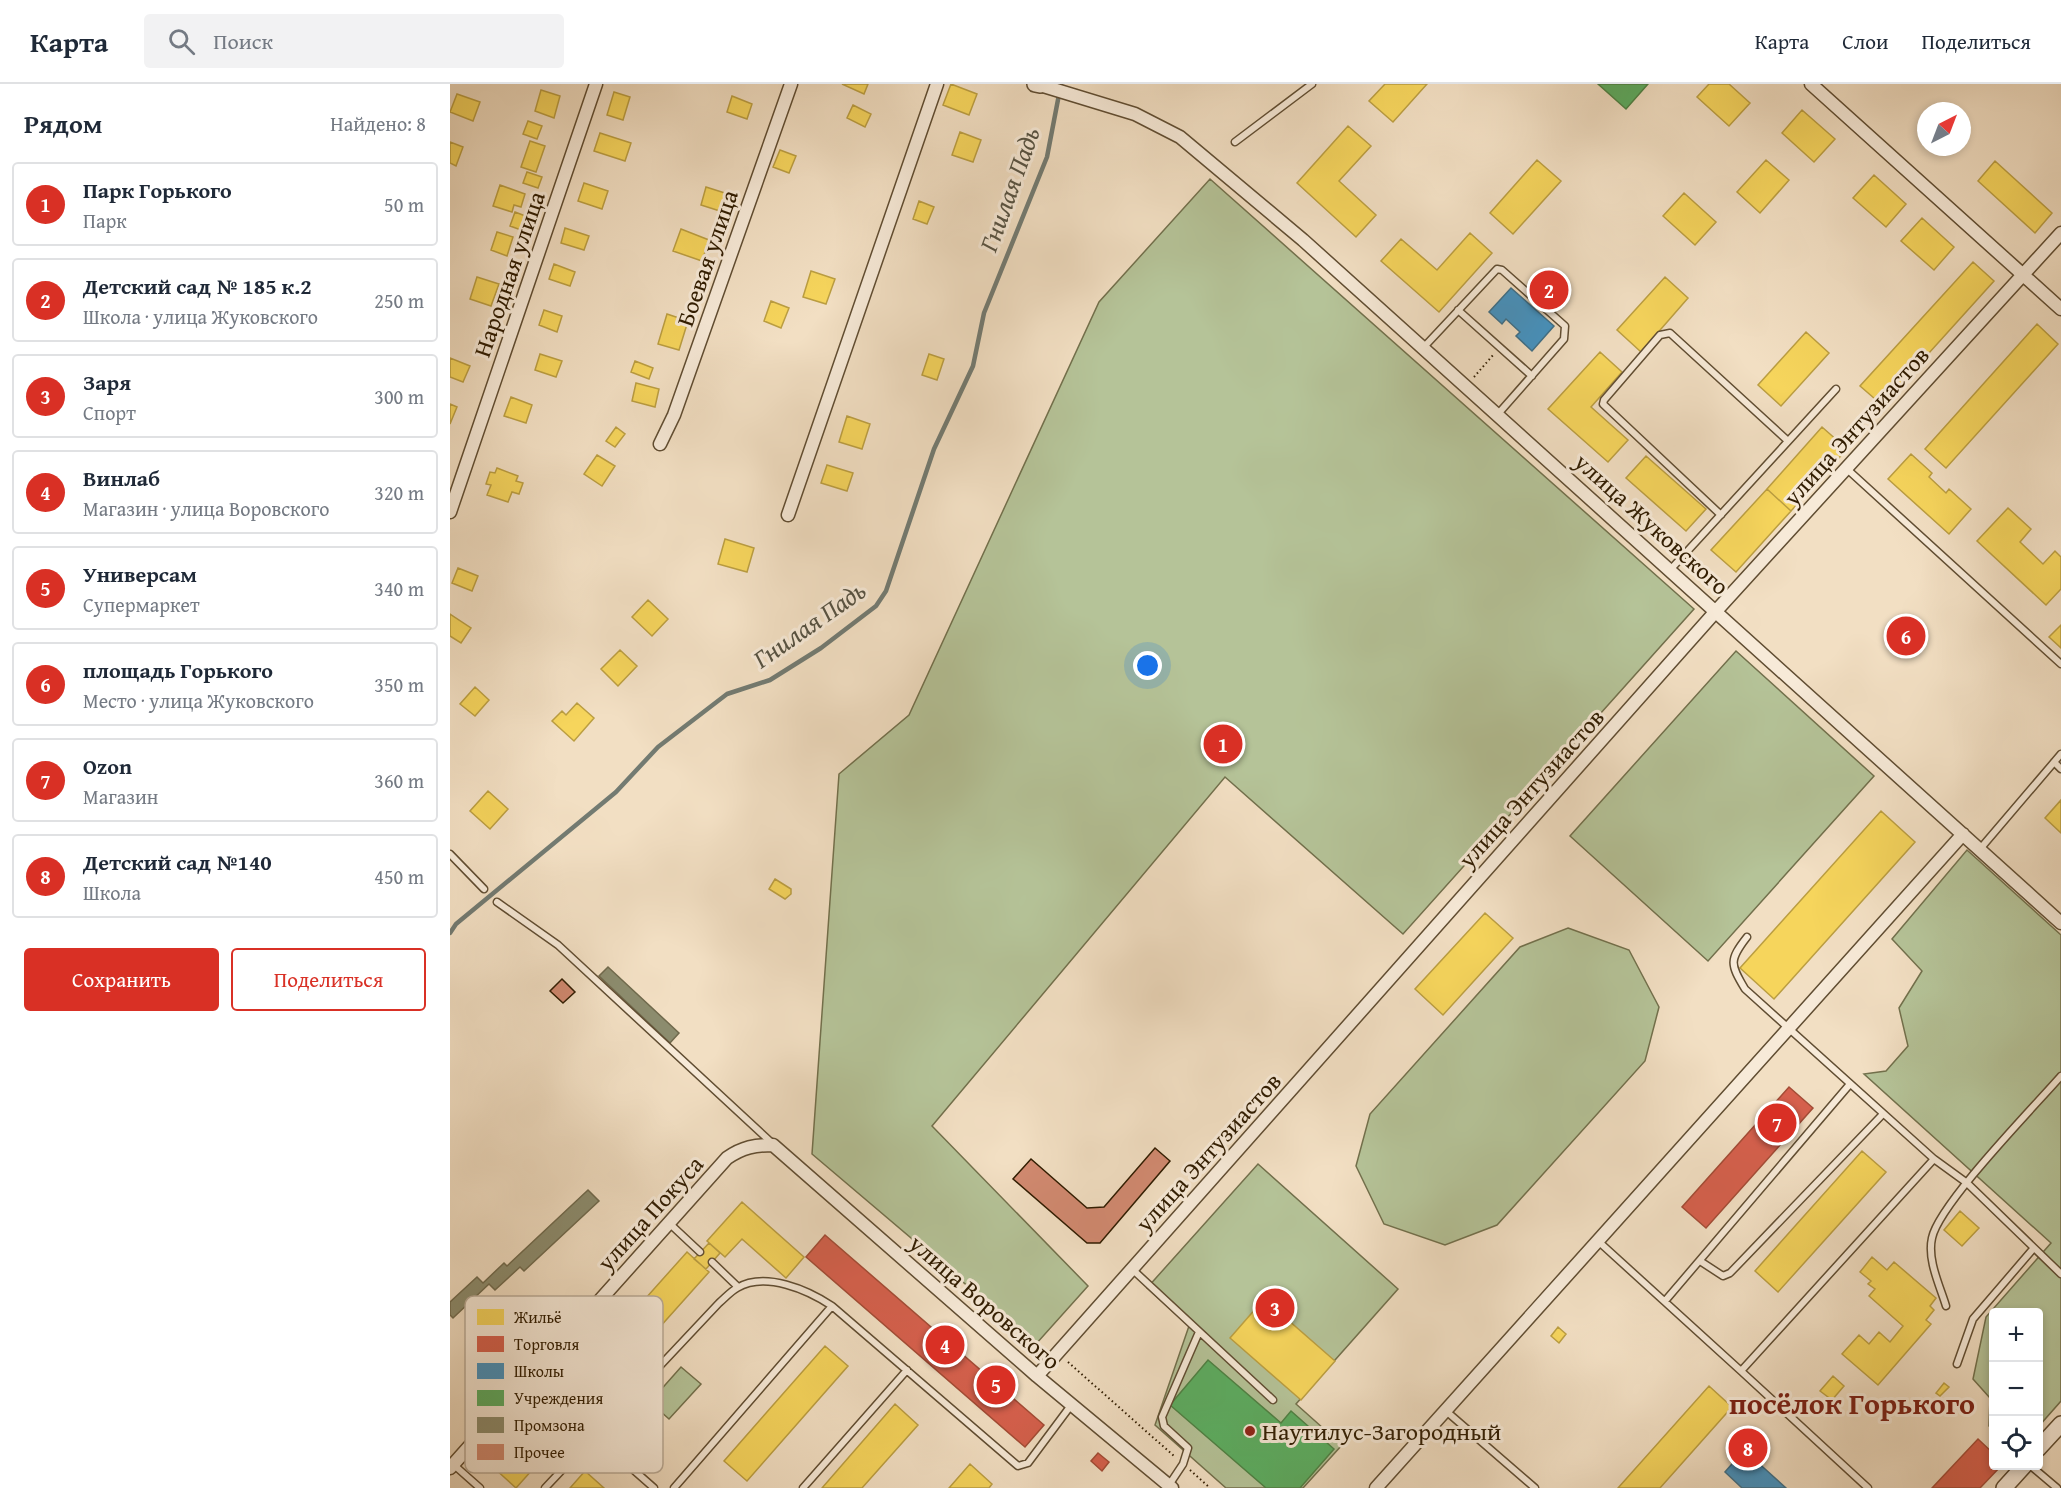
<!DOCTYPE html>
<html lang="ru">
<meta charset="utf-8">
<style>
:root{--surface:#fff;--page:#f2f2f3;--text:#1f2937;--muted:#747a83;--line:#e0e1e3;--accent:#d93025}
body{margin:0;font-family:"Gentium Book Plus",serif;background:var(--page);color:var(--text)}
.controls{position:absolute;right:18px;bottom:18px;display:grid;overflow:hidden;border-radius:6px;box-shadow:0 3px 9px #0003}
.controls button{width:54px;height:54px;display:grid;place-items:center;padding:0;border:0;border-bottom:2px solid var(--line);background:var(--surface);color:var(--text);font:30px sans-serif}
.compass{position:absolute;left:1467px;top:18px;width:54px;height:54px;border-radius:50%;background:var(--surface);box-shadow:0 3px 9px #0003;rotate:42deg}
.you{position:absolute;left:698px;top:582px;width:21px;height:21px;margin:-15px;border:4px solid #fff;border-radius:50%;background:#1a73e8;box-shadow:0 0 0 9px #1a73e833}
.badge{display:grid;place-items:center;width:39px;height:39px;border-radius:50%;background:var(--accent);color:#fff;font-size:20px;font-weight:700}
.pin{position:absolute;translate:-50% -50%;border:3px solid #fff;box-shadow:0 2px 6px #0006}
.list{margin:0;padding:0;list-style:none}
h2{display:flex;justify-content:space-between;align-items:center;height:78px;margin:0;padding:0 24px;font-size:26px}
h2 small{font-size:20px;font-weight:400;color:var(--muted)}
.list li{display:grid;grid-template-columns:39px 1fr auto;gap:18px;align-items:center;box-sizing:border-box;height:84px;margin:0 12px 12px;padding:0 12px;border:2px solid var(--line);border-radius:6px}
.list b{display:block;font-size:22px;white-space:nowrap}
.list p{margin:0;font-size:20px;white-space:nowrap;color:var(--muted)}
.list em{font-size:20px;font-style:normal;color:var(--muted)}
.actions{display:flex;gap:12px;padding:18px 24px}
.actions a{flex:1;padding:14px 0;border:2px solid var(--accent);border-radius:6px;text-align:center;font-size:21px;color:var(--accent)}
.actions .main{background:var(--accent);color:#fff}
.icon{flex:none;width:33px;height:33px;fill:none;stroke:currentColor;stroke-width:2;stroke-linecap:round;stroke-linejoin:round}
.map{position:relative;flex:none;width:1611px;height:1404px;overflow:hidden}
header{display:flex;align-items:center;gap:36px;box-sizing:border-box;height:84px;padding:0 30px;background:var(--surface);border-bottom:2px solid var(--line)}
header strong{font-size:28px}
nav{display:flex;gap:33px;margin-inline-start:auto;font-size:21px}
.search{width:420px;height:54px;background:var(--page);display:flex;align-items:center;gap:15px;box-sizing:border-box;padding:0 21px;border-radius:6px;color:var(--muted);font-size:22px}
main{display:flex}
aside{flex:1;background:var(--surface)}
.map>svg:first-child{display:block}
</style>
<header>
<strong>Карта</strong>
<div class="search"><svg class="icon" aria-label="search" viewBox="0 0 24 24"><circle cx="10" cy="10" r="6"/><path d="M15 15l6 6"/></svg>Поиск</div>
<nav><a>Карта</a><a>Слои</a><a>Поделиться</a></nav>
</header>
<main>
<aside>
<h2>Рядом<small>Найдено: 8</small></h2>
<ul class="list">
<li><span class="badge">1</span><div><b>Парк Горького</b><p>Парк</p></div><em>50 m</em></li>
<li><span class="badge">2</span><div><b>Детский сад № 185 к.2</b><p>Школа · улица Жуковского</p></div><em>250 m</em></li>
<li><span class="badge">3</span><div><b>Заря</b><p>Спорт</p></div><em>300 m</em></li>
<li><span class="badge">4</span><div><b>Винлаб</b><p>Магазин · улица Воровского</p></div><em>320 m</em></li>
<li><span class="badge">5</span><div><b>Универсам</b><p>Супермаркет</p></div><em>340 m</em></li>
<li><span class="badge">6</span><div><b>площадь Горького</b><p>Место · улица Жуковского</p></div><em>350 m</em></li>
<li><span class="badge">7</span><div><b>Ozon</b><p>Магазин</p></div><em>360 m</em></li>
<li><span class="badge">8</span><div><b>Детский сад №140</b><p>Школа</p></div><em>450 m</em></li>
</ul>
<div class="actions"><a class="main">Сохранить</a><a>Поделиться</a></div>
</aside>
<div class="map">
<svg width="1611" height="1404" viewBox="0 0 1611 1404">
<rect width="100%" height="100%" fill="#f2dfc3"/>
<filter id="stains"><feTurbulence type="fractalNoise" baseFrequency=".00333" numOctaves="4"/><feColorMatrix values="0 0 0 0 .2 0 0 0 0 .09 0 0 0 0 .02 0 0 0 .5 -.17"/></filter>
<radialGradient id="worn" r=".72"><stop offset=".6" stop-color="#630" stop-opacity="0"/><stop offset="1" stop-color="#630" stop-opacity=".3"/></radialGradient>
<path fill="#b5c398" stroke="#72704c" stroke-width="1.5" d="M760,95L1244,525L953,850L775,693L482,1042L638,1202L586,1260L362,1070L389,690L459,631L649,218Z
M1286,567L1424,692L1258,877L1120,752Z
M1517,766L1611,851V1317L1589,1342L1588,1228H1544L1543,1346L1539,1342L1540,1314L1523,1295L1536,1233L1601,1159L1414,990L1436,987L1458,962L1449,924L1472,887L1442,855Z
M1118,844L1179,866L1209,923L1195,977L1047,1141L995,1161L934,1140L906,1082L920,1030L1070,863Z
M808,1080L948,1205L846,1320L892,1361L853,1404H776L705,1341L739,1242L697,1204Z
M231,1283L251,1300L219,1335L200,1318Z"/>
<path fill="#f6d55c" stroke="#bb9e41" stroke-width="1.5" d="M392,0H418L414,10Z
M501,0L527,10L519,31L493,21Z
M935,0H977L943,38L919,17Z
M1259,0H1279L1300,19L1279,42L1247,13Z
M91,6L110,12L104,34L85,27Z
M164,8L180,13L173,36L157,31Z
M7,10L30,18L23,37L0,28Z
M282,12L302,20L297,35L277,28Z
M403,21L421,30L415,43L397,34Z
M1352,26L1385,55L1364,78L1332,49Z
M78,37L92,42L87,55L73,50Z
M898,42L921,62L889,97L926,131L906,153L847,99Z
M510,48L531,56L523,78L502,71Z
M150,49L181,59L175,77L144,67Z
M80,57L95,62L86,88L71,83Z
M0,58L13,63L6,82L0,79Z
M330,66L346,72L339,89L323,83Z
M1087,76L1111,97L1063,150L1040,129Z
M1316,76L1339,96L1310,129L1287,108Z
M1545,77L1602,129L1585,149L1528,97Z
M77,88L92,93L88,104L73,99Z
M1424,91L1456,120L1436,143L1403,114Z
M134,99L158,107L152,125L128,117Z
M50,101L75,110L71,123L64,121L62,128L43,122Z
M256,103L278,110L273,128L251,121Z
M1234,109L1266,138L1245,161L1213,132Z
M469,117L484,123L477,140L463,135Z
M65,128L78,133L74,147L60,142Z
M1472,134L1504,163L1484,186L1451,157Z
M115,144L139,152L134,166L111,159Z
M231,145L259,156L252,177L223,167Z
M47,148L63,153L57,172L41,166Z
M1020,149L1042,169L989,228L931,177L951,155L987,186Z
M1523,178L1544,197L1432,321L1410,302Z
M104,180L125,188L120,202L99,195Z
M361,187L385,195L376,220L353,213Z
M27,193L49,200L41,222L20,215Z
M1215,193L1238,214L1191,268L1167,246Z
M321,217L339,224L331,244L314,237Z
M94,226L112,232L107,248L89,241Z
M217,230L238,237L229,266L208,260Z
M1587,240L1608,260L1496,384L1475,365Z
M1356,248L1379,269L1331,322L1308,301Z
M1150,268L1172,288L1141,323L1178,356L1158,378L1098,325Z
M90,270L112,277L106,293L85,286Z
M479,270L494,275L487,296L472,291Z
M0,274L20,282L13,298L0,293Z
M185,277L203,284L199,295L181,288Z
M186,299L209,305L205,323L182,317Z
M61,313L82,321L76,339L54,332Z
M0,320L7,323L0,340Z
M397,332L420,340L412,365L389,358Z
M166,343L175,350L165,363L156,357Z
M1372,343L1397,365L1341,427L1317,405Z
M1461,370L1482,389L1479,393L1496,409L1499,405L1521,425L1499,450L1438,395Z
M147,371L165,382L152,402L134,390Z
M1196,372L1256,425L1236,447L1176,394Z
M377,381L403,389L397,407L371,399Z
M47,384L68,392L66,397L73,399L69,410L62,408L58,418L37,411L41,401L36,400L40,388L45,389Z
M1317,405L1341,427L1286,488L1261,466Z
M1558,424L1581,445L1570,458L1593,480L1605,467L1611,473V505L1596,521L1527,457Z
M275,455L304,464L297,488L268,480Z
M8,484L28,492L22,507L2,499Z
M198,516L218,535L202,552L182,533Z
M0,530L21,544L11,559L0,552Z
M1611,541V564L1599,553Z
M170,566L187,582L168,602L151,585Z
M25,603L39,616L25,632L10,620Z
M127,619L144,634L124,657L102,637L112,627L116,631Z
M38,707L58,725L40,745L20,727Z
M1611,716V749L1595,734Z
M1431,727L1465,758L1324,915L1290,884Z
M325,795L341,805V810L335,815L319,805Z
M1035,829L1063,854L993,931L965,905Z
M1412,1067L1436,1088L1328,1208L1305,1187Z
M292,1118L354,1173L336,1194L292,1155L275,1173L257,1157Z
M1510,1127L1529,1144L1512,1162L1494,1146Z
M259,1159L270,1169L256,1185L244,1175Z
M237,1168L259,1188L66,1404L44,1384Z
M1422,1173L1437,1186L1444,1178L1486,1214L1480,1222L1484,1226L1476,1236L1481,1240L1428,1301L1392,1270L1409,1251L1419,1260L1429,1248L1440,1258L1453,1242L1419,1212L1425,1205L1418,1200L1421,1197L1410,1188Z
M814,1215L885,1277L851,1316L780,1254Z
M1108,1243L1116,1250L1109,1259L1101,1252Z
M375,1262L398,1282L297,1397L274,1377Z
M1383,1292L1394,1302L1382,1316L1370,1307Z
M1494,1299L1499,1303L1490,1312L1486,1309Z
M1259,1302L1282,1323L1210,1404H1168Z
M445,1320L468,1341L412,1404H372Z
M520,1380L542,1400L539,1404H499Z
M135,1387L154,1404H120Z"/>
<path fill="#d6604d" stroke="#a44c36" stroke-width="1.5" d="M1339,1003L1363,1024L1256,1144L1232,1123Z
M375,1151L594,1341L575,1363L356,1173Z
M1528,1355L1544,1370V1382H1551L1530,1404H1482Z
M648,1369L659,1378L652,1387L641,1377Z"/>
<path fill="#4393c3" stroke="#3d6f89" stroke-width="1.5" d="M1061,204L1104,242L1082,267L1066,252L1070,248L1056,235L1052,240L1039,228Z
M1294,1366L1336,1404H1292L1275,1388Z"/>
<path fill="#5aae61" stroke="#4d8244" stroke-width="1.5" d="M1148,0H1198L1176,25Z
M758,1276L831,1339L841,1327L884,1365L850,1404H816L720,1321Z"/>
<path fill="#8c8c6e" stroke="#706a4d" stroke-width="1.5" d="M158,883L229,949L220,959L149,892Z
M138,1106L149,1117L74,1187L70,1183L45,1206L39,1200L3,1234L0,1231V1218L27,1193L33,1199L54,1179L57,1182Z"/>
<g fill="none" stroke-linecap="round" stroke-linejoin="round">
<path stroke="#737b72" stroke-width="4.5" d="M0,849L6,840L166,708L208,663L277,610L320,596L371,564L426,522L436,507L484,365L523,282L534,229L597,73L611,0"/>
</g>
<path fill="#d28a71" stroke="#301c01" stroke-width="1.5" d="M112,895L125,908L113,919L100,907Z
M705,1064L720,1077L650,1159H637L563,1095L581,1075L637,1124L654,1123Z"/>
<g fill="none" stroke-linecap="round" stroke-linejoin="round">
<defs>
<path id="service" d="M785,58L862,0
M1008,226L1082,292
M974,263L1047,185L1052,186L1115,242L1114,255L1048,330
M1397,385L1611,580
M1271,431L1153,320L1154,316L1210,251L1220,249L1338,357
M1221,485L1386,305
M1604,678L1611,685
M1530,765L1611,670
M0,770L34,805
M47,818L108,861L323,1060
M1297,853C1279,876 1280,880 1295,905L1484,1075L1517,1099L1611,1190
M219,1139L250,1168
M1148,1157L1291,1287L1484,1075
M1250,1177L1273,1192L1280,1189L1433,1030
M262,1178L288,1203
M682,1185L823,1316
M1215,1217L1400,1000
M1496,1222C1490,1202 1477,1176 1482,1154C1489,1120 1584,1023 1611,992
M1507,1280L1523,1235L1583,1165
M1291,1287L1418,1404
M996,1327L1085,1404
M145,1352L204,1404
M4,1381L30,1404
M1581,1382L1607,1404
M719,1401L733,1380L738,1364L714,1342L712,1333L749,1248
M95,1404L269,1219C275,1214 281,1207 287,1204C315,1187 358,1206 382,1222L568,1382L578,1379L622,1320
M224,1404L382,1222
M353,1404L457,1286"/>
<path id="minor" d="M1361,0L1611,225
M590,1L685,30L730,53L853,156L1611,839
M210,360L224,331L341,0
M0,428L146,0
M338,431L487,0
M587,1292L1267,526L1611,149
M0,1384L277,1074C293,1063 305,1061 323,1061L587,1292L722,1404
M926,1404L1513,750"/>
<path id="tertiary" d="M585,0L590,1
M1588,1365L1611,1340
M1554,1404L1574,1382"/>
</defs>
<use href="#service" stroke="#604d32" stroke-width="9"/>
<use href="#minor" stroke="#604d32" stroke-width="15"/>
<use href="#tertiary" stroke="#604d32" stroke-width="18"/>
<path stroke="#301c01" stroke-width="2" stroke-dasharray="1.5 3" stroke-linecap="butt" d="M1024,293L1044,270
M618,1278L724,1372
M740,1386L760,1404"/>
<use href="#service" stroke="#f7ead8" stroke-width="6"/>
<use href="#minor" stroke="#f7ead8" stroke-width="12"/>
<use href="#tertiary" stroke="#f7ead8" stroke-width="15"/>
</g>
<circle fill="#8f2418" stroke="#f7ead8" stroke-width="2" cx="800" cy="1347" r="6"/>
<g text-anchor="middle" dominant-baseline="central" stroke-width="6" stroke-linejoin="round" paint-order="stroke">
<g font-size="24" fill="#301c01" stroke="#f7ead8">
<text transform="translate(257 174) rotate(-71)">Боевая улица</text>
<text transform="translate(59 190) rotate(-71)">Народная улица</text>
<text transform="translate(1406 342) rotate(-48)">улица Энтузиастов</text>
<text transform="translate(1202 440) rotate(42)">улица Жуковского</text>
<text transform="translate(1081 704) rotate(-48)">улица Энтузиастов</text>
<text transform="translate(758 1068) rotate(-48)">улица Энтузиастов</text>
<text transform="translate(200 1129) rotate(-48)">улица Покуса</text>
<text transform="translate(535 1218) rotate(41)">улица Воровского</text>
</g>
<g font-size="24" fill="#301c01" stroke="#f7ead8" text-anchor="start">
<text x="812" y="1347">Наутилус-Загородный</text>
</g>
<g font-size="26" font-style="italic" fill="#575343" stroke="#f7ead8">
<text transform="translate(559 105) rotate(-70)">Гнилая Падь</text>
<text transform="translate(359 540) rotate(-35)">Гнилая Падь</text>
</g>
<g font-size="30" font-weight="bold" fill="#7a1f14" stroke="#f7ead8">
<text x="1402" y="1319">посёлок Горького</text>
</g>
</g>
<rect x="15" y="1212" width="198" height="177" rx="9" fill="#f7ead8" stroke="#bbac98" stroke-width="1.5"/>
<rect x="27" y="1225" width="27" height="16" fill="#f6d55c"/>
<rect x="27" y="1252" width="27" height="16" fill="#d6604d"/>
<rect x="27" y="1279" width="27" height="16" fill="#4393c3"/>
<rect x="27" y="1306" width="27" height="16" fill="#5aae61"/>
<rect x="27" y="1333" width="27" height="16" fill="#8c8c6e"/>
<rect x="27" y="1360" width="27" height="16" fill="#d28a71"/>
<g font-size="16" fill="#301c01">
<text x="64" y="1239">Жильё</text>
<text x="64" y="1266">Торговля</text>
<text x="64" y="1293">Школы</text>
<text x="64" y="1320">Учреждения</text>
<text x="64" y="1347">Промзона</text>
<text x="64" y="1374">Прочее</text>
</g>
<rect width="100%" height="100%" filter="url(#stains)"/>
<rect width="100%" height="100%" fill="url(#worn)"/>
</svg>
<div class="controls">
<button>+</button>
<button>−</button>
<button><svg class="icon" aria-label="locate" viewBox="0 0 24 24"><circle cx="12" cy="12" r="6"/><path d="M12 2v4M12 18v4M2 12h4M18 12h4"/></svg></button>
</div>
<svg class="compass" viewBox="-18 -18 36 36"><path d="M0-13l5 13h-10z" fill="#e53935"/><path d="M0 13l5-13h-10z" fill="#747a83"/></svg>
<div class="you"></div>
<div class="pin badge" style="left:773px;top:660px">1</div>
<div class="pin badge" style="left:1099px;top:206px">2</div>
<div class="pin badge" style="left:825px;top:1224px">3</div>
<div class="pin badge" style="left:495px;top:1261px">4</div>
<div class="pin badge" style="left:546px;top:1301px">5</div>
<div class="pin badge" style="left:1456px;top:552px">6</div>
<div class="pin badge" style="left:1327px;top:1039px">7</div>
<div class="pin badge" style="left:1298px;top:1364px">8</div>
</div>
</main>
